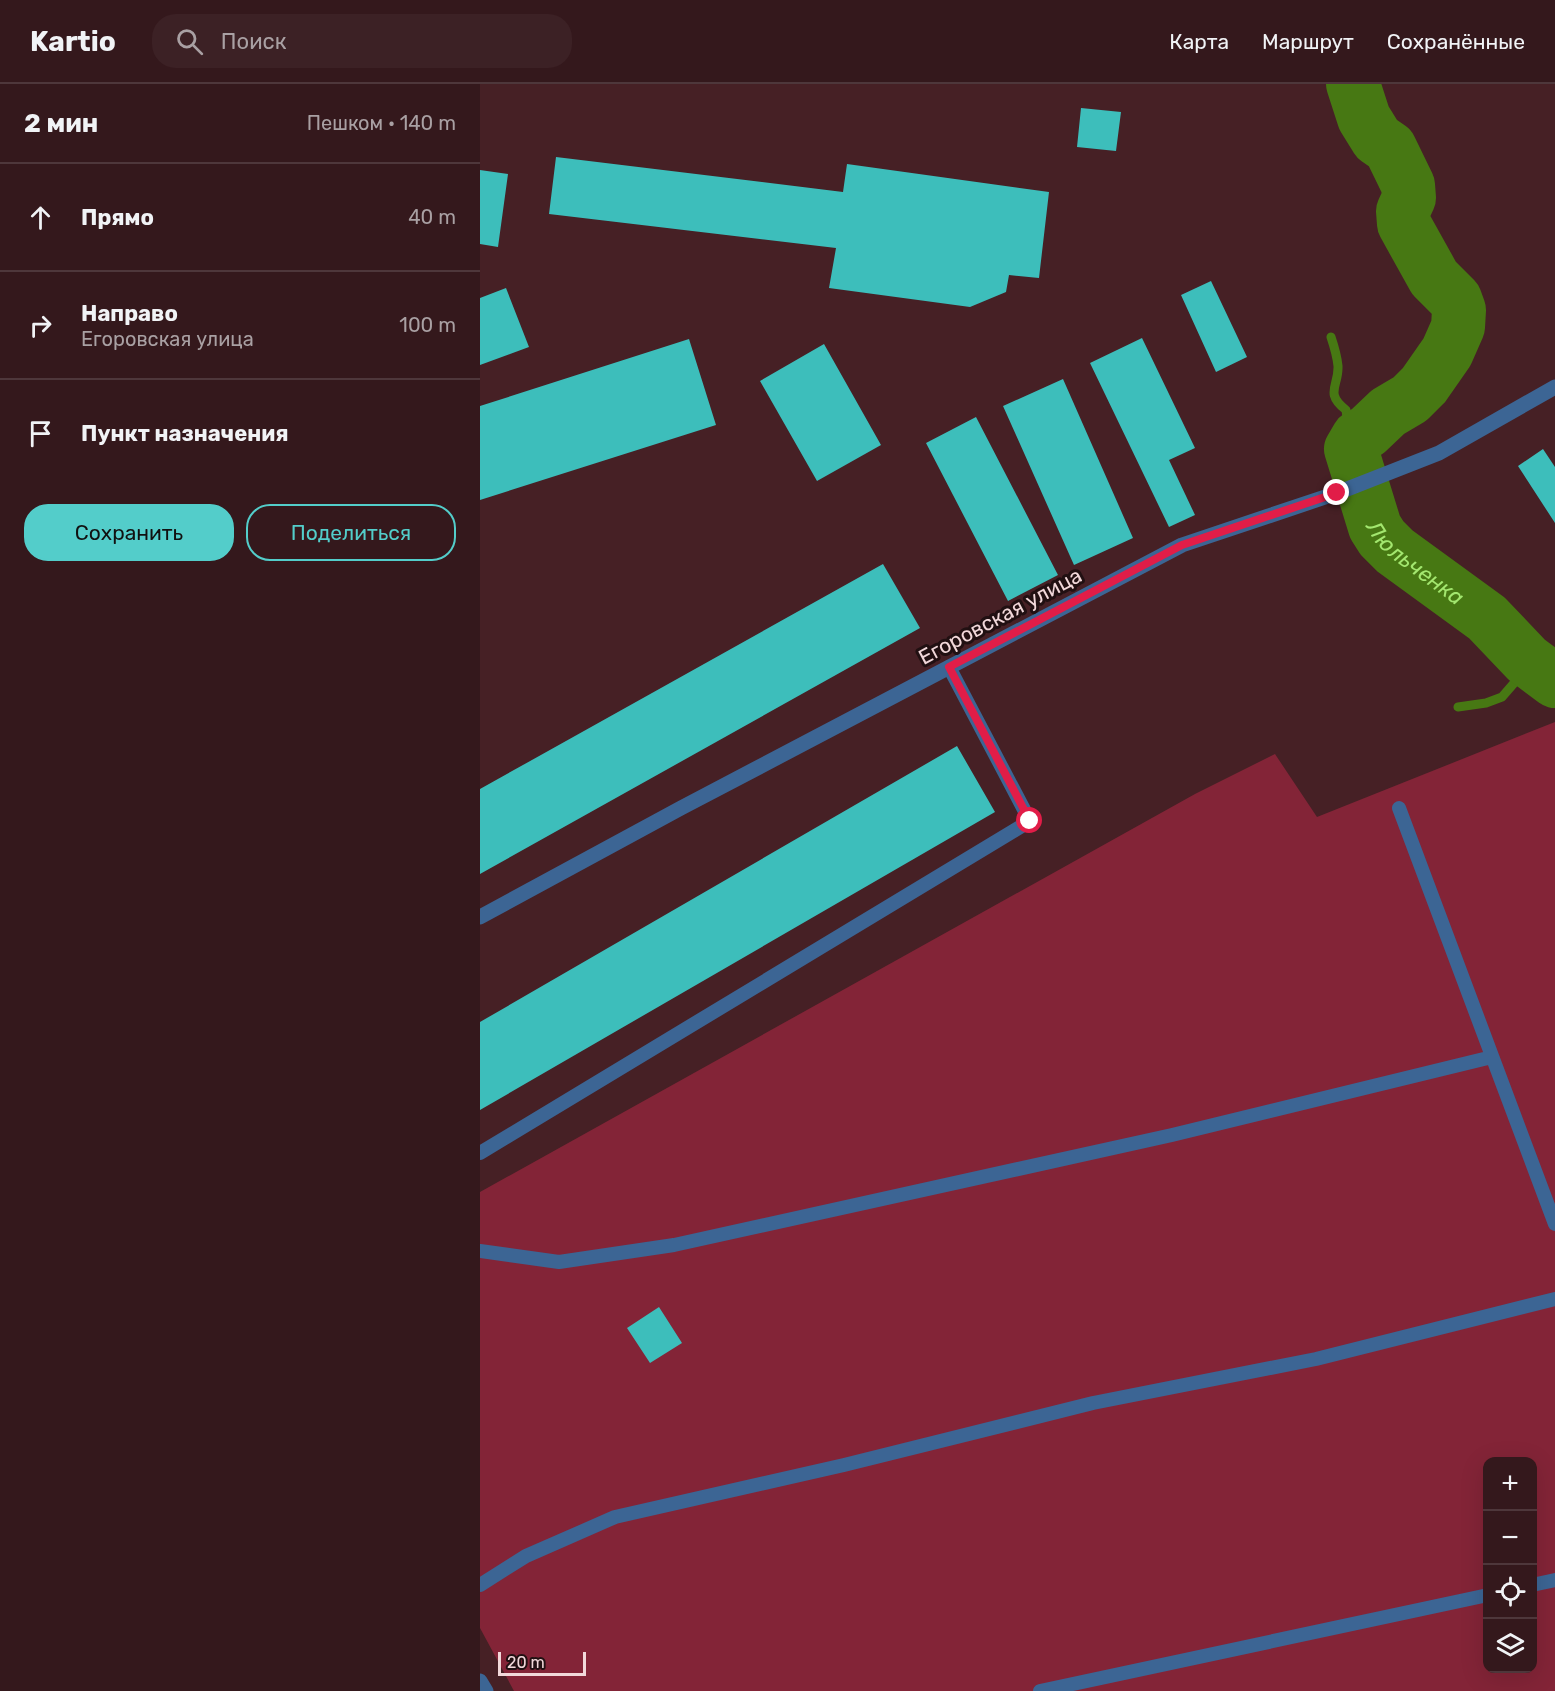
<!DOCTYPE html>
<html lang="ru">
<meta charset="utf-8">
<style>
:root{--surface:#34181c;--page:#3c2125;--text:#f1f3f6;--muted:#a9a0a3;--line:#4e373b;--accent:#53cdca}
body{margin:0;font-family:Rubik,sans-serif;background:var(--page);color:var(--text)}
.controls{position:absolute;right:18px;bottom:18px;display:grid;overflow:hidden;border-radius:12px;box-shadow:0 6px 24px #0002}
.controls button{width:54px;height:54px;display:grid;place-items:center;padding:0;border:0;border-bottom:2px solid var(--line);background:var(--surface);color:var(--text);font:30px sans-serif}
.scale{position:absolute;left:18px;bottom:15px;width:88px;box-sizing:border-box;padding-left:6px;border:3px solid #f2d8da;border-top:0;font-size:16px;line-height:21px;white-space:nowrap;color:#f2d8da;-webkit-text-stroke:4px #211012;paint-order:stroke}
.stop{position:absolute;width:18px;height:18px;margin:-14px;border:4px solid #e11d48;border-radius:50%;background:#fff}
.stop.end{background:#e11d48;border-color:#fff;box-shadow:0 2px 6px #0008}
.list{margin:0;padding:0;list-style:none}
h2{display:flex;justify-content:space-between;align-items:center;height:78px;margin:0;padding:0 24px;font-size:26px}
h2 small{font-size:20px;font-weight:400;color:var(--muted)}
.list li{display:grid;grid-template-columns:39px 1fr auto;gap:18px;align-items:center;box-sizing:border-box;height:108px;padding:0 24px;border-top:2px solid var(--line)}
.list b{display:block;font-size:22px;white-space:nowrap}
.list p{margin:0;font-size:20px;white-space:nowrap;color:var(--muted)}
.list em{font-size:20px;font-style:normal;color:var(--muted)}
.actions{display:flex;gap:12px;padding:18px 24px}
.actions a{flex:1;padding:14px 0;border:2px solid var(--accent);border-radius:24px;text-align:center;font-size:21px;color:var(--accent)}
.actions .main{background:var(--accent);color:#111}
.icon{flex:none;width:33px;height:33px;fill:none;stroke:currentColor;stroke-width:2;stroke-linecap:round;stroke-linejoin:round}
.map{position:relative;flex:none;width:1075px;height:1607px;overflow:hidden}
header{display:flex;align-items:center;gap:36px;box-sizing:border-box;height:84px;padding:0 30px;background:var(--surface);border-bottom:2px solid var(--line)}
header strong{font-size:28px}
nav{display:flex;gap:33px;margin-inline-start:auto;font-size:21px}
.search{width:420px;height:54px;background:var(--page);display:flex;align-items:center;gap:15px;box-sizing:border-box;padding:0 21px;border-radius:24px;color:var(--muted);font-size:22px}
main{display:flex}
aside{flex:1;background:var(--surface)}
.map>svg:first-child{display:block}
</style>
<header>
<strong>Kartio</strong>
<div class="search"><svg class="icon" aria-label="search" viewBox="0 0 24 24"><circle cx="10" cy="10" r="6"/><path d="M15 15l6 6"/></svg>Поиск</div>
<nav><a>Карта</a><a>Маршрут</a><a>Сохранённые</a></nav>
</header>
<main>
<aside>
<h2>2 мин<small>Пешком · 140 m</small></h2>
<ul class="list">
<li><svg class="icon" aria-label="ahead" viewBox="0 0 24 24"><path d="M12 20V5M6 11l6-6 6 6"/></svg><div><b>Прямо</b></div><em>40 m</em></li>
<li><svg class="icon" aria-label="right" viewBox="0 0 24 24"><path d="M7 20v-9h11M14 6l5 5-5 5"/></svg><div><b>Направо</b><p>Егоровская улица</p></div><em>100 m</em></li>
<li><svg class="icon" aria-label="arrive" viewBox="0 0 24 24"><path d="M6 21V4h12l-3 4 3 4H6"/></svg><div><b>Пункт назначения</b></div></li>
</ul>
<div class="actions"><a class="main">Сохранить</a><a>Поделиться</a></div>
</aside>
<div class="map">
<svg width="1075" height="1607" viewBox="0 0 1075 1607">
<rect width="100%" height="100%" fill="#462025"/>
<path fill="#832437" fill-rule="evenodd" d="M1075,638V1607H34L0,1544V1108L715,710L795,670L837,733ZM1008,1378H1052V1584H1008Z"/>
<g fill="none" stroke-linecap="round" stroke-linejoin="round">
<path stroke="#477813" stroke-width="9" d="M851,253C854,262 857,272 858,282C859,302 844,309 866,326L871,365
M978,623L1006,619L1022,613L1035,598L1033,576L1025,551"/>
<path stroke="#477813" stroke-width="54" id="s1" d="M873,0L884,34L897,55L910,64L928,101L929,114L923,127L924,140L954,194L975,215L979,226L978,243L967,268L944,301L930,315L908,328L888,347L878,353L871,365L895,443L902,454L915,467L1007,534L1047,576L1075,597"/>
</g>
<path fill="#3dbebb" d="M601,24L641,28L636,67L597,63Z
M76,73L363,108L367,80L569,108L559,194L529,191L526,208L490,223L349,204L356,164L69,130Z
M0,86L28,90L18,163L0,160Z
M731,197L767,273L736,288L701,211Z
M26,204L49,263L0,281V214Z
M662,254L715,364L689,376L715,431L689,443L610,279Z
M209,255L236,341L0,416V322Z
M344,260L401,361L337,397L280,297Z
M583,295L653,454L594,481L523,322Z
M496,333L578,491L528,517L446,359Z
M1063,365L1075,383V439L1038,382Z
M403,480L440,544L0,790V705Z
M477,662L515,728L0,1026V938Z
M179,1223L202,1259L170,1279L147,1244Z"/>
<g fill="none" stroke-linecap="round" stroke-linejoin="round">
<path stroke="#3c6594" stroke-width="14" d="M919,724L1075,1140
M0,1069L550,737L469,583
M0,1167L79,1178L194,1161L692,1051L1012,973
M0,1501L46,1472L135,1433L364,1381L613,1319L836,1275L1075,1215
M1052,1501L1075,1496
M560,1607L1008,1511"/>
<path stroke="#3c6594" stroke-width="15" d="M0,833L201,724L702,461L857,409L959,369L1075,303
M0,1597L6,1607"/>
</g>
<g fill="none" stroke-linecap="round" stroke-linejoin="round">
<path stroke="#e11d48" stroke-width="8" d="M550,737L469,583L702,461L857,409"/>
</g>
<g text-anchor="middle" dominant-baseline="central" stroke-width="6" stroke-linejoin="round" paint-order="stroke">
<g font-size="21" fill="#f2d8da" stroke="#211012">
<text transform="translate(520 532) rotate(-28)">Егоровская улица</text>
</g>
<g font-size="22" font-style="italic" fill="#a3e76f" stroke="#211012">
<text stroke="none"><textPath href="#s1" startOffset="580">Люльченка</textPath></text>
</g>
</g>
</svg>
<div class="controls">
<button>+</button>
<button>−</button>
<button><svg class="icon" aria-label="locate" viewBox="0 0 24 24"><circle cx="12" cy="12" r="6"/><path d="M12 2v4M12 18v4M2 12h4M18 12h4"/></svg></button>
<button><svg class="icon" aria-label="layers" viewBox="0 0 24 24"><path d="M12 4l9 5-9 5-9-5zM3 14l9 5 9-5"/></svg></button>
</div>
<div class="scale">20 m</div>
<div class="stop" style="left:550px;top:737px"></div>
<div class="stop end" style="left:857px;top:409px"></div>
</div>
</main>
